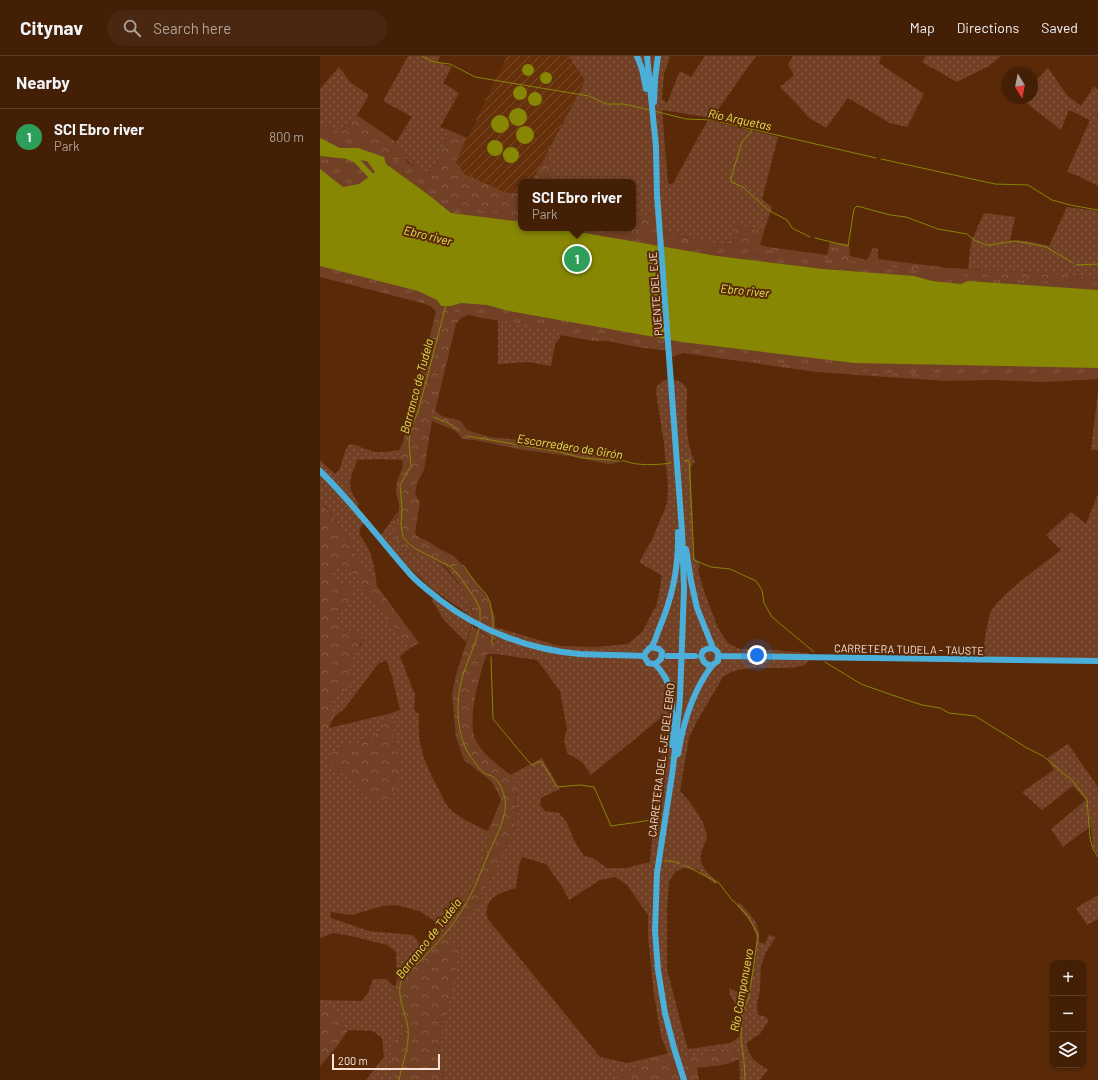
<!DOCTYPE html>
<meta charset="utf-8">
<style>
:root{--surface:#431f06;--page:#4a2710;--text:#f1f3f6;--muted:#afa29b;--line:#5b3d28;--accent:#95b2f1}
body{margin:0;font-family:Barlow,sans-serif;background:var(--page);color:var(--text)}
.controls{position:absolute;right:12px;bottom:12px;display:grid;overflow:hidden;border-radius:8px;box-shadow:0 1px 3px #0004}
.controls button{width:36px;height:36px;display:grid;place-items:center;padding:0;border:0;border-bottom:1px solid var(--line);background:var(--surface);color:var(--text);font:20px sans-serif}
.compass{position:absolute;left:682px;top:12px;width:36px;height:36px;border-radius:50%;background:var(--surface);box-shadow:0 1px 3px #0004;rotate:170deg}
.scale{position:absolute;left:12px;bottom:10px;width:108px;box-sizing:border-box;padding-left:4px;border:2px solid #fae2d6;border-top:0;font-size:11px;line-height:14px;white-space:nowrap;color:#fae2d6;-webkit-text-stroke:3px #592908;paint-order:stroke}
.you{position:absolute;left:437px;top:599px;width:14px;height:14px;margin:-10px;border:3px solid #fff;border-radius:50%;background:#1a73e8;box-shadow:0 0 0 6px #1a73e833}
.badge{display:grid;place-items:center;width:26px;height:26px;border-radius:50%;background:var(--accent);color:#fff;font-size:13px;font-weight:700}
.pin{position:absolute;translate:-50% -50%;border:2px solid #fff;box-shadow:0 1px 4px #0006}
.popup{position:absolute;left:198px;top:123px;width:118px;height:52px;box-sizing:border-box;display:grid;place-content:center;border-radius:8px;background:var(--surface);filter:drop-shadow(0 1px 3px #0005);font-size:13px;white-space:nowrap;color:var(--muted)}
.popup b{font-size:15px;color:var(--text)}
.popup::after{content:'';position:absolute;left:50%;top:100%;margin-left:-8px;border:8px solid transparent;border-top-color:var(--surface)}
.list{margin:0;padding:0;list-style:none}
h2{display:flex;justify-content:space-between;align-items:center;height:52px;margin:0;padding:0 16px;font-size:17px}
h2 small{font-size:13px;font-weight:400;color:var(--muted)}
.list li{display:grid;grid-template-columns:26px 1fr auto;gap:12px;align-items:center;box-sizing:border-box;height:56px;padding:0 16px;border-top:1px solid var(--line)}
.list b{display:block;font-size:15px;white-space:nowrap}
.list p{margin:0;font-size:13px;white-space:nowrap;color:var(--muted)}
.list em{font-size:13px;font-style:normal;color:var(--muted)}
.icon{flex:none;width:22px;height:22px;fill:none;stroke:currentColor;stroke-width:2;stroke-linecap:round;stroke-linejoin:round}
.map{position:relative;flex:none;width:778px;height:1024px;overflow:hidden}
header{display:flex;align-items:center;gap:24px;box-sizing:border-box;height:56px;padding:0 20px;background:var(--surface);border-bottom:1px solid var(--line)}
header strong{font-size:19px}
nav{display:flex;gap:22px;margin-inline-start:auto;font-size:14px}
.search{width:280px;height:36px;background:var(--page);display:flex;align-items:center;gap:10px;box-sizing:border-box;padding:0 14px;border-radius:22px;color:var(--muted);font-size:15px}
main{display:flex}
aside{flex:1;background:var(--surface)}
.map>svg:first-child{display:block}
</style>
<header>
<strong>Citynav</strong>
<div class="search"><svg class="icon" aria-label="search" viewBox="0 0 24 24"><circle cx="10" cy="10" r="6"/><path d="M15 15l6 6"/></svg>Search here</div>
<nav><a>Map</a><a>Directions</a><a>Saved</a></nav>
</header>
<main>
<aside>
<h2>Nearby<small></small></h2>
<ul class="list">
<li><span class="badge" style="background:#2e9e5b">1</span><div><b>SCI Ebro river</b><p>Park</p></div><em>800 m</em></li>
</ul>
</aside>
<div class="map">
<svg width="778" height="1024" viewBox="0 0 778 1024">
<defs>
<pattern id="industrial-furrows" width="10" height="10" patternUnits="userSpaceOnUse"><rect width="10" height="10" fill="#66300b"/><path d="M-1 1l2-2M0 10L10 0M9 11l2-2" fill="none" stroke="#7d4e2e"/></pattern>
<pattern id="grass-dots" width="8" height="8" patternUnits="userSpaceOnUse"><rect width="8" height="8" fill="#724125"/><path d="M2 2h.1M6 6h.1" fill="none" stroke="#875c44" stroke-width="1.8" stroke-linecap="round"/></pattern>
<pattern id="forest-crowns" width="20" height="18" patternUnits="userSpaceOnUse"><rect width="20" height="18" fill="#724125"/><path d="M2 6a3 3 0 1 1 6 0M12 15a3 3 0 1 1 6 0" fill="none" stroke="#875c44"/></pattern>
<pattern id="park-tufts" width="24" height="20" patternUnits="userSpaceOnUse"><rect width="24" height="20" fill="#724125"/><path d="M3 7l-1-3M5 7V3M7 7l1-3M15 17l-1-3M17 17v-4M19 17l1-3" fill="none" stroke="#875c44"/></pattern>
</defs>
<rect width="100%" height="100%" fill="#592908"/>
<path fill="url(#industrial-furrows)" d="M187,0H249L265,24L213,123L201,126V137H187L143,118L136,106Z"/>
<path fill="url(#grass-dots)" d="M88,0H120L118,6L132,11L123,27L139,37L120,71L129,74L118,105L109,117C89,107 86,107 76,86L92,61L63,45Z
M249,0H350L344,18L342,43L347,47L360,15L371,21L385,0H436L392,62L342,54L348,127L352,129L388,64L458,81L442,143L452,151L444,175L415,169L413,189L394,187L343,176L334,158L324,160H313V126H229C231,117 231,105 227,97L265,25Z
M473,0H561L559,7L604,38L587,71L570,67L528,42L506,72L488,61L476,47L460,31L474,19L468,9Z
M606,0H681L669,10L637,26L602,6Z
M19,11L30,26L49,39L37,59L20,75L0,68V33Z
M728,12L747,39L761,50L774,30L778,34V57L777,60L778,61V130L758,120L747,116L770,64L749,54L741,74L700,42H712V29Z
M747,151L778,155V223L739,218L648,213L651,186L664,157L695,161L690,184L708,185L729,190Z
M178,263L243,275L240,282L235,288L231,310L208,306L178,308Z
M352,321V324C359,324 363,326 367,333C367,355 364,386 375,405L371,411V421L374,502L380,508L378,514L384,535L398,572L408,587L420,593L453,594L488,597L491,603C488,605 484,610 481,610C458,616 422,606 403,621L377,665L369,682L360,735C371,747 385,764 387,781C387,784 384,788 383,792C376,808 387,816 398,826L395,828L377,814L364,812L356,815L349,825L347,852V913L367,991L369,993L410,987L419,981C420,972 422,964 419,955C416,946 409,942 409,932L417,936L421,942L427,941C430,931 439,886 436,879C433,867 424,858 417,850L420,847C431,859 441,868 439,886L445,888L449,879L456,881L446,896L441,910L440,934L437,948L438,959L444,960L449,964L440,978L426,987C430,1003 435,1005 448,1014L440,1024H420L419,1003L416,996L406,993L351,1006L341,980L334,939L328,881V859L307,829L295,821L280,824L249,844L241,829L226,808L202,801L199,809L196,832C186,835 169,840 167,852C166,855 167,859 167,862L280,1001L307,1007L333,1001L322,1010L298,1018L296,1020L298,1024H124L119,994L140,892L121,876L119,870L112,863L99,855L76,849L62,850L32,859L10,856L11,862L49,875L93,879L104,893L77,922L76,896L67,889L31,880L13,877L0,882V672H9L68,658L64,665V672L40,687L28,689L16,694L8,702L9,712C27,717 32,721 39,737L79,701L73,677L74,656L80,654L72,620L66,604L58,608L25,652L14,661L8,644L27,633V612L34,598L41,589L44,580L24,572L17,563L30,532L8,519L18,510L34,518L89,593L80,600L95,639L94,654L99,658C97,688 104,707 118,732C121,738 124,745 128,751C135,760 157,770 168,775L167,792L155,826L142,851L135,860L159,847L194,771L197,760L195,744L198,731L197,725L190,719L222,702L240,733L221,742L220,749L225,755L239,757L247,767L254,784L264,800L273,802L287,812H306L330,806L331,792L344,685L343,660L271,719L262,706L247,697L244,684L247,673L240,635L217,604L169,597L175,585L156,572L170,573L175,571L239,590L275,591L308,588L322,576L337,548L342,520L319,506L332,484L347,448L348,429L344,388L336,337L337,330L343,325Z
M778,335V394H771Z
M30,388C37,389 42,392 49,394C59,398 69,395 79,394L84,404L58,403L37,404C30,424 25,429 39,448L37,453L47,463L41,470L39,478C53,496 54,508 57,530L40,507L27,480L6,451L0,445V404L15,418C25,410 21,396 30,388Z
M778,438V605L662,604C664,592 666,570 670,558C675,542 726,506 741,494L726,479L751,456L766,468Z
M79,454L75,465L122,509L133,521L147,540L154,562L146,586L123,563L112,544L115,538L137,554L151,560L113,534L74,498L59,482Z
M748,688L778,731V799L773,791L771,770L743,791L731,773L766,744L753,730L722,754L702,736L734,714L727,702Z
M778,839V863L767,869L756,852Z
M53,923H66L75,931L73,941L86,976L78,982L70,1007L74,1018L73,1024H46L64,1001L62,982L53,975L28,974L15,957L0,947V944L42,945L48,937Z"/>
<path fill="url(#forest-crowns)" d="M37,59L76,86L81,96L88,107L109,117L118,105L129,74L147,82L136,106L144,118L187,137H201V166L131,157L0,82V68L20,75Z
M227,97C231,105 231,117 229,126H202V125L213,123Z
M340,147L343,176L394,187L413,189L415,169L444,175L440,189L448,191L507,199L510,186L529,188L530,200L547,204L553,192L558,193V203L628,212L739,218L778,223V234L648,225L236,172H313V160H324L334,158L335,152Z
M0,210L778,312V323L725,326L670,324L625,325L496,316L364,297L351,301L349,295L318,291L287,285H273L241,279L242,275L151,258L141,262L136,268L115,355L122,360L141,365L147,374L170,381L209,385L225,389L301,403L302,406L289,408L249,400L204,394L155,384L143,383L134,374L112,365L104,414L97,427L95,438L100,446L95,477L97,480L109,486L116,491L135,501L147,515L168,543L175,561V571L170,573L153,566C153,562 153,558 152,554C149,542 132,515 122,508C107,498 84,498 76,480C72,471 78,462 79,453C80,446 76,441 76,435C76,415 89,416 79,394L83,386L116,256L112,251L91,242Z
M0,445L5,451L27,480L40,507L99,587L89,593L34,518L18,510L8,519L30,532L35,540L24,548L17,563L24,572L44,580C40,591 33,601 28,612L34,621L27,634L8,644L14,661L9,672H0Z
M152,570L175,586L174,598H167C160,616 146,666 156,685C165,702 183,712 197,724L198,731L195,744L197,760L194,771L159,847L149,858L140,863L135,860L142,851L155,826L167,792L168,775L181,744L176,733L171,725L144,704L136,681L132,638L137,615Z
M74,656L73,677L79,701L81,718L72,742L58,745L39,737C32,721 27,717 9,712L8,702L16,694L28,689L40,687L64,672V665L68,658Z
M121,876L141,892L119,994L124,1024H73L74,1018L70,1007L71,988L86,976L73,941L77,922Z
M0,947L15,957L28,974L18,989L0,1010Z
M406,993L416,996L419,1003C408,1010 390,1010 377,1012L379,1024H298L296,1020L298,1018L322,1010L333,1001L349,997L351,1005Z"/>
<path fill="url(#park-tufts)" d="M0,68L48,89L90,113L124,142L159,154L201,161V172H271L331,181L394,187L636,219L778,229V322L652,321L513,314L406,303L157,261L0,221Z"/>
<path fill="#878704" d="M202 14a6 6 0 1 1 12 0a6 6 0 1 1-12 0Z
M220 22a6 6 0 1 1 12 0a6 6 0 1 1-12 0Z
M193 37a7 7 0 1 1 14 0a7 7 0 1 1-14 0Z
M208 43a7 7 0 1 1 14 0a7 7 0 1 1-14 0Z
M189 61a9 9 0 1 1 18 0a9 9 0 1 1-18 0Z
M171 68a9 9 0 1 1 18 0a9 9 0 1 1-18 0Z
M196 79a9 9 0 1 1 18 0a9 9 0 1 1-18 0Z
M0,82L20,92H38L64,101L66,108L110,140L131,157L201,166V172H236L397,200L503,213L594,220L612,225L641,228L648,225L778,234V312L534,307L362,286L189,255L167,249L141,247L131,250H121L117,244L98,235L0,210V113L23,131L39,128L55,116L47,105L0,100Z
M167 92a8 8 0 1 1 16 0a8 8 0 1 1-16 0Z
M183 99a8 8 0 1 1 16 0a8 8 0 1 1-16 0Z"/>
<g fill="none" stroke-linecap="round" stroke-linejoin="round">
<path stroke="#878704" stroke-width="1" d="M102,0L114,6L130,8L155,21L269,40L286,48H304L329,54
M334,55L366,63L392,64L556,102
M432,73L431,76L422,86L411,122V126L423,131L448,154L467,164L472,172L490,181
M561,103L675,128L708,129L732,144L750,149L778,154
M495,182L528,190L534,153L537,150L570,159L586,161L618,173L647,178L654,184L666,189H670L695,185L718,189L726,191L753,207
M756,209L778,208
M126,249L98,356L90,374L89,387L91,410L80,429L82,453L81,469L83,481L89,488L96,493L131,511L140,521L154,541L160,553V565
M114,361L128,367L139,374
M147,380L241,396L262,402L305,405C317,410 338,409 351,407
M364,405L369,404L374,504L391,511L410,513L436,525L442,534L444,547L452,561L494,596
M131,509H136
M143,509L156,527L166,538L170,546L173,564V570
M172,588V579
M171,601L173,663L208,705L212,709L221,705L237,731L260,729L274,731L291,770L332,764
M505,606L541,628L572,639L602,649L620,652L629,657L655,660L707,692L723,700L753,725L767,744L770,782L773,793L778,801
M344,805H352L360,808
M364,809L399,827L412,844L419,850L429,862L438,879L429,941L422,958L421,984L424,1004L425,1024
M79,1024C82,1008 90,989 88,972C86,956 74,937 83,921C108,898 133,873 149,842C158,826 163,809 171,792C177,778 188,759 185,743C183,735 180,725 172,720C169,719 166,718 164,717C160,714 157,709 154,705C137,686 135,651 141,627C145,608 155,591 159,573"/>
<path stroke="#878704" stroke-width="6" d="M29,101L36,104L56,125"/>
<path stroke="#4cafda" stroke-width="6" d="M317,0L322,13L326,33
M327,0L336,91L337,139L362,475L364,533L360,642L353,712L337,817L335,875L338,914L345,957L354,992L364,1024
M334,46L335,23L338,0
M0,415C33,447 60,484 90,518C99,528 110,536 120,544C160,575 210,594 260,598C282,599 303,599 324,600
M366,493L371,525L377,552L393,592
M331,591L339,593L342,596L341,603L335,608L328,607L324,600C326,594 328,594 332,590C335,586 337,578 339,573C352,543 359,509 358,476
M399,600L778,605
M335,608C339,612 342,616 345,621C354,638 353,670 352,689
M358,698C363,668 373,635 391,611C393,608 395,607 398,605V597C394,591 389,591 383,595L381,600L384,606L388,609H392"/>
<path stroke="#4cafda" stroke-width="6" d="M347,600H375"/>
</g>
<g text-anchor="middle" dominant-baseline="central" stroke-width="4" stroke-linejoin="round" paint-order="stroke">
<g font-size="11" fill="#fae2d6" stroke="#592908">
<text transform="translate(335 238) rotate(-94)">PUENTE DEL EJE</text>
<text transform="translate(589 593) rotate(1)">CARRETERA TUDELA - TAUSTE</text>
<text transform="translate(341 704) rotate(-83)">CARRETERA DEL EJE DEL EBRO</text>
</g>
<g font-size="12" font-style="italic" fill="#e3e457" stroke="#592908">
<text transform="translate(420 63) rotate(12)">Río Arquetas</text>
<text transform="translate(108 179) rotate(14)">Ebro river</text>
<text transform="translate(425 234) rotate(6)">Ebro river</text>
<text transform="translate(96 330) rotate(-75)">Barranco de Tudela</text>
<text transform="translate(250 390) rotate(9)">Escorredero de Girón</text>
<text transform="translate(108 882) rotate(-52)">Barranco de Tudela</text>
<text transform="translate(421 934) rotate(-80)">Río Camponuevo</text>
</g>
</g>
</svg>
<div class="controls">
<button>+</button>
<button>−</button>
<button><svg class="icon" aria-label="layers" viewBox="0 0 24 24"><path d="M12 4l9 5-9 5-9-5zM3 14l9 5 9-5"/></svg></button>
</div>
<svg class="compass" viewBox="-18 -18 36 36"><path d="M0-13l5 13h-10z" fill="#e53935"/><path d="M0 13l5-13h-10z" fill="#afa29b"/></svg>
<div class="scale">200 m</div>
<div class="you"></div>
<div class="pin badge" style="left:257px;top:203px;background:#2e9e5b">1</div>
<div class="popup"><b>SCI Ebro river</b>Park</div>
</div>
</main>
